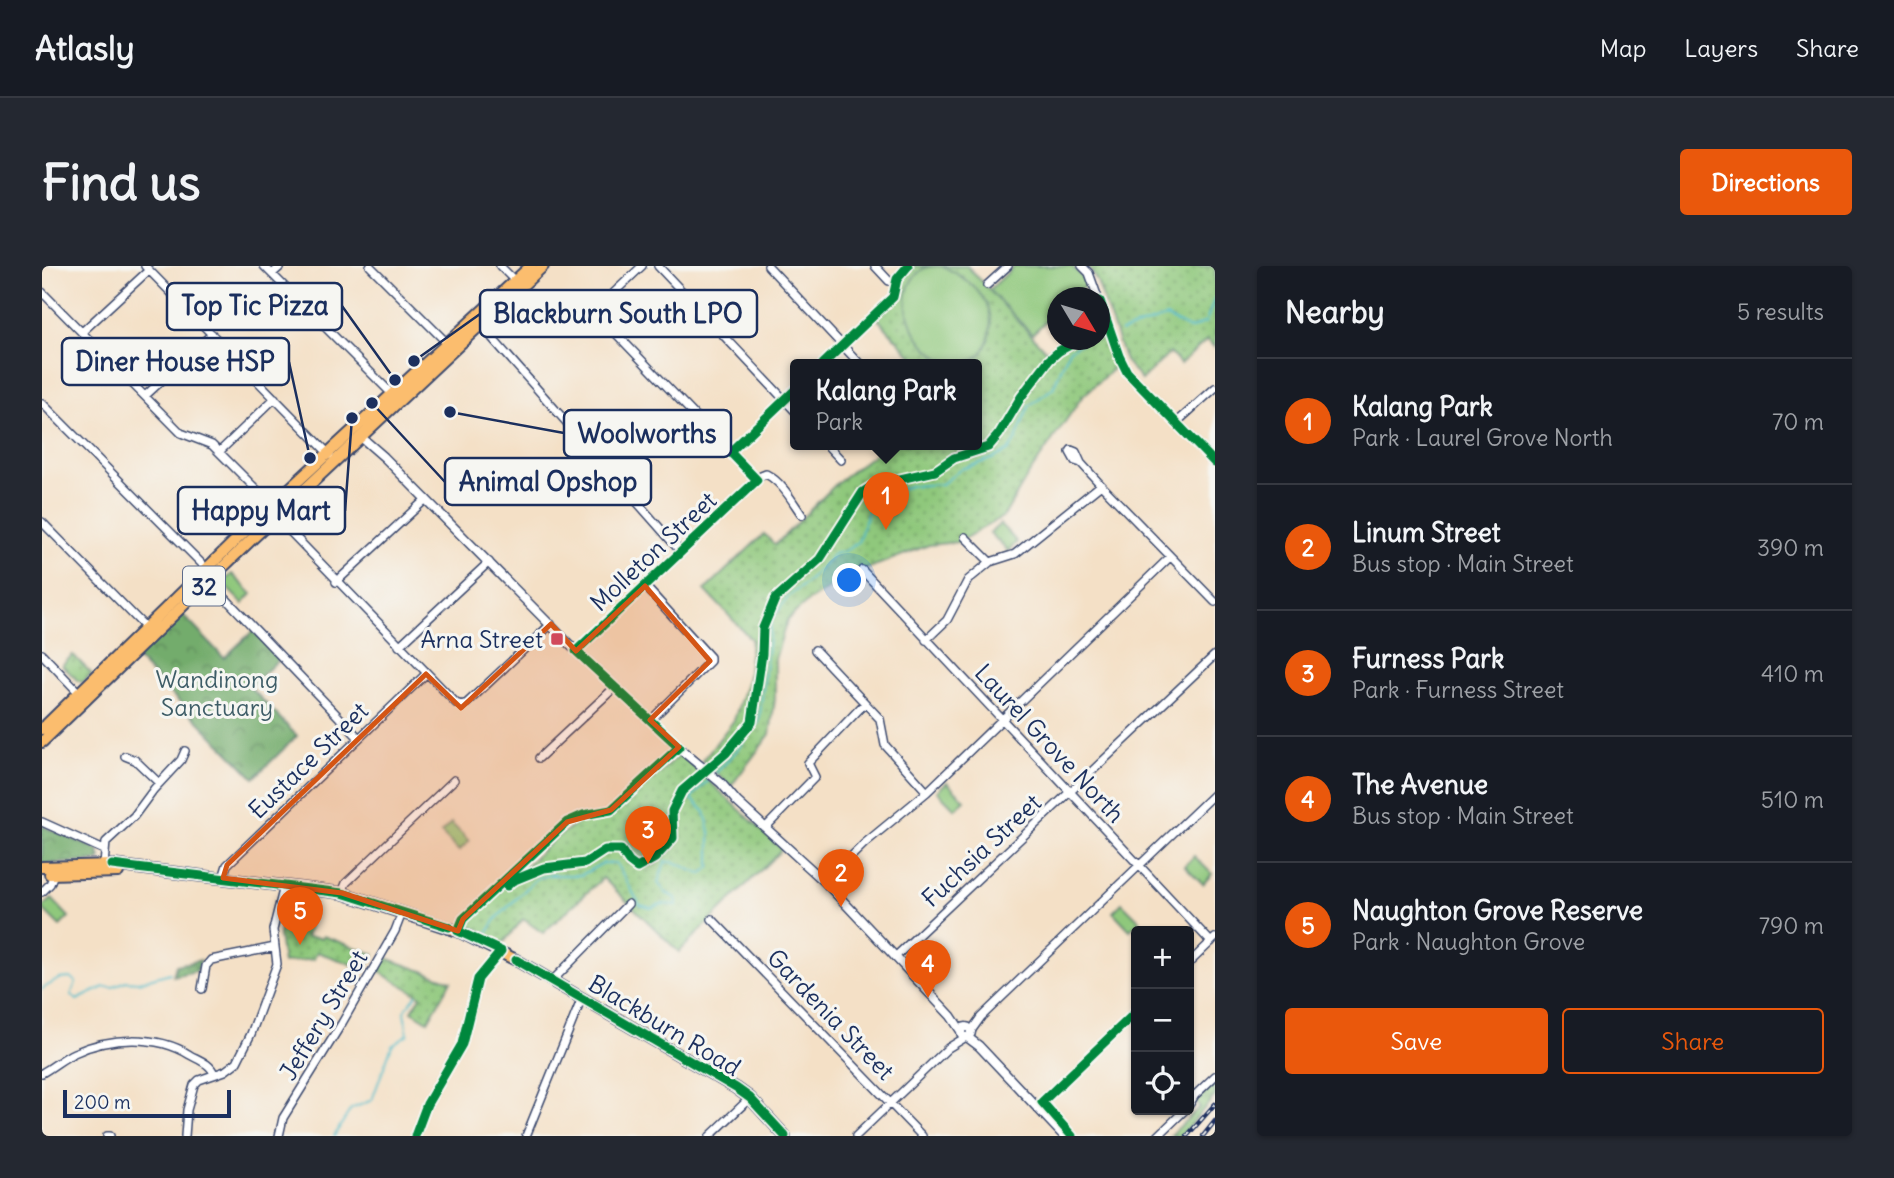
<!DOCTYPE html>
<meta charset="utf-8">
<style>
:root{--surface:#171b24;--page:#242831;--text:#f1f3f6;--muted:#9ea1a6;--line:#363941;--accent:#ea580c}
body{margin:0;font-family:Delius,sans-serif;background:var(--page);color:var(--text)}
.controls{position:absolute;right:21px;bottom:21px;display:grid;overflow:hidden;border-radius:7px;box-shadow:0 2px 5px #0004}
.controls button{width:63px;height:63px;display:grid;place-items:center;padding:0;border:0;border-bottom:2px solid var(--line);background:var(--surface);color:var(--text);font:35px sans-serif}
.compass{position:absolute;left:1005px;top:21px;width:63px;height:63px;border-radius:50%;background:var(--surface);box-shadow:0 2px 5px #0004;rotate:128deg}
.scale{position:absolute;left:21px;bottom:18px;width:168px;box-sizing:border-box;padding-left:7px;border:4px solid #1b2f5e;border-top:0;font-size:19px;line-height:24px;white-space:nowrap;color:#1b2f5e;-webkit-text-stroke:5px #f6f6f2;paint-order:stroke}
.you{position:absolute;left:808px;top:315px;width:24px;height:24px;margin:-18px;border:5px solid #fff;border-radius:50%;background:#1a73e8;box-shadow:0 0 0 10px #1a73e833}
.badge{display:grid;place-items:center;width:46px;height:46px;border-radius:50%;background:var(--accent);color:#fff;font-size:23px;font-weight:700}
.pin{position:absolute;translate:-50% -58px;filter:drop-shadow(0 2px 4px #0008)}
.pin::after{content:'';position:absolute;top:37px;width:24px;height:21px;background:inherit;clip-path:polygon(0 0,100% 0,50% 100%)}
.popup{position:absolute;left:748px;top:93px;width:192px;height:91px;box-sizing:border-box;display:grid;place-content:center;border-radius:7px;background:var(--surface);filter:drop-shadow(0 2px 5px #0005);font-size:23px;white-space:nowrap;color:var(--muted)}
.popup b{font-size:26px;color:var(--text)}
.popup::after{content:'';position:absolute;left:50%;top:100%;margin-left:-14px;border:14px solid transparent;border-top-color:var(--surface)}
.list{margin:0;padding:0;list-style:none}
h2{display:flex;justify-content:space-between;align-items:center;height:91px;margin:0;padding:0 28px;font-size:30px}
h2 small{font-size:23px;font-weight:400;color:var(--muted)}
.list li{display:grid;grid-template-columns:46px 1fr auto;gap:21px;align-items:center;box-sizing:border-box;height:126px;padding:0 28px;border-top:2px solid var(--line)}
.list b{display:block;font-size:26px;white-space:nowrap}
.list p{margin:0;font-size:23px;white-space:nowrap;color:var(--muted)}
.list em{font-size:23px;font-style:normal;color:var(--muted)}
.actions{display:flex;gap:14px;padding:21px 28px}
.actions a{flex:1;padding:16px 0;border:2px solid var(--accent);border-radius:7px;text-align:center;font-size:24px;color:var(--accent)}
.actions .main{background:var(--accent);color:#fff}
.icon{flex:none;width:38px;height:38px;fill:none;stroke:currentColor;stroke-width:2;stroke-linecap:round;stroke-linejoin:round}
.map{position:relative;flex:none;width:1173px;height:870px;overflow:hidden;border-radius:7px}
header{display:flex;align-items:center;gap:42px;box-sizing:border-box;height:98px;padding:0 35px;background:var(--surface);border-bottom:2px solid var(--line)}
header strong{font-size:33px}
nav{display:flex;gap:38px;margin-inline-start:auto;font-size:24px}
.intro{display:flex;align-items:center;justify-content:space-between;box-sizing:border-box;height:168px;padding:0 42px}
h1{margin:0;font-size:49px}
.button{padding:18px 32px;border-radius:7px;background:var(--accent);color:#fff;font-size:24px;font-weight:700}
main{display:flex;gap:42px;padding:0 42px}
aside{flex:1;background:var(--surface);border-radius:7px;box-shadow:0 2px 5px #0004}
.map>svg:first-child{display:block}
</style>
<header>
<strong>Atlasly</strong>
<nav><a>Map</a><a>Layers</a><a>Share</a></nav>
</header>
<div class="intro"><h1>Find us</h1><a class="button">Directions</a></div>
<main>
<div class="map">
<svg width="1173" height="870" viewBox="0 0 1173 870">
<defs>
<pattern id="grass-tufts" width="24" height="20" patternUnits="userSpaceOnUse" patternTransform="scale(1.75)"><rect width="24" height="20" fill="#8fc87c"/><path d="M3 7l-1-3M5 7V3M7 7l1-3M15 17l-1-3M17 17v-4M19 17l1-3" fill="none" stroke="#74a369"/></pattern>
<pattern id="forest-crowns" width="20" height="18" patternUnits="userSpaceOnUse" patternTransform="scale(1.75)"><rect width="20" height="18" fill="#73ac6c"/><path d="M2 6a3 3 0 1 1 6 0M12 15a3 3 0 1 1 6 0" fill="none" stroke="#5e8c5c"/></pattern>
<pattern id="park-dots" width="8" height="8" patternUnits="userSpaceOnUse" patternTransform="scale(1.75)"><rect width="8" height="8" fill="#8fc87c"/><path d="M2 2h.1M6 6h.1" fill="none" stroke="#74a369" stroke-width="1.8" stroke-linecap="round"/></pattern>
</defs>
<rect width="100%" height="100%" fill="#f6f6f2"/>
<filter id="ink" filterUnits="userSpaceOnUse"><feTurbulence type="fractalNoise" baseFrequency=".0143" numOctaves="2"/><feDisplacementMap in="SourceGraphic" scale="14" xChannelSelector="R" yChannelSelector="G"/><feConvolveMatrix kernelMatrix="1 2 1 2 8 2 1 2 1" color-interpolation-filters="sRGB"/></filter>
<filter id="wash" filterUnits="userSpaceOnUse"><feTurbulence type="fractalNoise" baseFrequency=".00686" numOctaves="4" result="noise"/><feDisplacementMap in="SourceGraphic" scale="28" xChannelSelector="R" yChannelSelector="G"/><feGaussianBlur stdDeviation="1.57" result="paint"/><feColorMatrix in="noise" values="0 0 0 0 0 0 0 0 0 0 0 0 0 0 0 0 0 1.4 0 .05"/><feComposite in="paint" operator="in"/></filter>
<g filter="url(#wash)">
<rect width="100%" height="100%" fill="#f4e0c6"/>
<path fill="url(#grass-tufts)" stroke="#557c6d" stroke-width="2" d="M1173,814V830L1139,870H1128L1158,841L1152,834Z"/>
<path fill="url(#forest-crowns)" stroke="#476e65" stroke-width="2" d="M140,348L182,392L211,365L238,392L208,421L255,470L212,512L94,392Z
M0,560L56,584L59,592L57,595L0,598Z
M159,694L155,705L131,710L134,699Z"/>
<path fill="url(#park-dots)" stroke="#557c6d" stroke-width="2" d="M869,0H925L1004,85L1023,74H1058V53L1060,52L1074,100L1040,131L985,211L962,250L916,276L887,279L804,311L764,337L745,354L733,393V433L728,468L689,520L660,495L692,454L706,411L709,373L663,324L722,268L733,279L798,214L846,178H935V98H877L834,51L857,31L854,17Z
M1046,0H1092L1096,4L1101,0H1173V82L1165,74L1138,98L1128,87L1099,114L1083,95L1055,15Z
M31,389L50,408L41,416L36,415L20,399Z
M638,488L740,583L637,686L561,612L501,667L481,653L458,681L424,662L423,657L513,572L543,553L571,549Z
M240,656L268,659L264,671L280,672L281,670L332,688L323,703L275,686L272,693L241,697L237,669Z
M344,692L409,715L386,755L370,745L379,730L336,705Z"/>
<path fill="#8fc87c" stroke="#557c6d" stroke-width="2" d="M899,0C918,8 934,19 944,37C955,57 947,94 921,97C884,102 845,37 875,8C878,5 880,3 883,2C888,0 895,0 899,0Z
M973,0H1030L1046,17L1030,31L1015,32V45L990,68L947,24Z
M958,258L975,276L966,285L948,267Z
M190,308L210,328L201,338L180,317Z
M905,516L923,534L913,543L895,525Z
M409,557L427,575L417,585L399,567Z
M1152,590L1170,608L1161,618L1143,600Z
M10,633L27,651L18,660L0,642Z
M1080,637L1098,655L1088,664L1071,646Z"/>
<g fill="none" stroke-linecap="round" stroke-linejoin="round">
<path stroke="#4dbac7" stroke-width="2" d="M1079,66L1124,51L1148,63L1164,56L1173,31
M1058,72L1062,71
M674,507L691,489L717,456L729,354L747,330L764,317L792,288L803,285L816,276L829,236L836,230L868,220L900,218L919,203L950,193L966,185L974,173L987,140L1011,122L1027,84L1045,74
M444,669L455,652L495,612L509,609H539L561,597H574L598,639L609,642L619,638L635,639L634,632L624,627L616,617L623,596C638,594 647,606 660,608L668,601V566L663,546L649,532L667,514
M0,723L17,713L29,712L34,716L29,729L35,734L62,721H71L84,715L96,716L128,707
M292,870L309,843L330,834L350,779L366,768L362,746L374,729"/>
</g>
</g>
<g filter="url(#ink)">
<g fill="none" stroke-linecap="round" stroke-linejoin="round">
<defs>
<path id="minor" d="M103,0L288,189
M222,0L353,131
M328,0L405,77
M458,0L475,17
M600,0L560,38L556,45L559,52L715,214
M616,0L753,145
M726,0L818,98
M833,0L847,15L854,17
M1040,0L1047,7L1056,32
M230,8L239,0
M945,19L966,0
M0,26L139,167L170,179L230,239L234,251L414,437L419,439L425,437L509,358
M1058,35L1077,90L1085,106L1173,197
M436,56L639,286
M40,66L107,4
M781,98L851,31L855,13L866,0
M103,130L170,68
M0,137L165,303
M1134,157L1173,122
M784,178L799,194
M177,186L233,132
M688,186L753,124
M1039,197L1033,195L1028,186L1029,184L1034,186L1039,197L1059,219L1173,336
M0,256L105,363
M923,271L948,296
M820,304L1169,676
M167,315L316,471
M294,316L384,233
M603,320L668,391V395L608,455
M884,374L905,354L926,314L948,296L973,288L1059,219
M357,380L447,296
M773,384L838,453L843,479L885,526
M534,385L719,210L724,208C740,216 750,235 760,249
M0,388L38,428
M83,490L93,494L117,517
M497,492L572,422
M0,556L62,584
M724,561L773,511L766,497L823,437
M62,599L64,576L92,550L112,523L139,494L143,485
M181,612L185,599L384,408
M783,616L823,577L885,526L1128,291
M0,626L8,618L12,608
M300,627L304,617L412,514
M670,653L880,870
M416,665L421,653L525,556L541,549L569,544L637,481
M853,691L1173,389
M1147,697L1173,672
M511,714L586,638
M160,723L164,700L169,694L233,681
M929,765L939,751L1173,527
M0,807C11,801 21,792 32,787C67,771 114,768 148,789C157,794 169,798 172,808
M1000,836L1094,746
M1147,839L1153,829L1173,810
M65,870H68
M143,870L145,844L152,819L157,814L183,805L195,796L209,768L235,698L231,664L242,620
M237,870L241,852L300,757L353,665L360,647
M373,870L385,838L420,778L436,713L459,685
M484,870L540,732
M668,870L708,832
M814,870L906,782L924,771
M1116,870L1143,844"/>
<path id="tertiary" d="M319,171L342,191L534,385L643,487L679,517L696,537
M694,535L783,616L909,750L919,765
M919 766a5 5 0 1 1 10 0a5 5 0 1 1-10 0Z
M925,771L937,780L1022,870"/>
<path id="primary" d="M0,463L230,239L489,0
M0,476L212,271L501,0
M0,601L70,599L300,627L416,665L474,694L694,822L708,832L743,870
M8,608L76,606"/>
</defs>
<use href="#minor" stroke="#3c4a6e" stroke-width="10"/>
<use href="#tertiary" stroke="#3c4a6e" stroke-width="11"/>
<use href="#primary" stroke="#3c4a6e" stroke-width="14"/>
<use href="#minor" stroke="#fff" stroke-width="7"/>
<use href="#tertiary" stroke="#fff" stroke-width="8"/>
<use href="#primary" stroke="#fbbd6e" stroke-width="10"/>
<defs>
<path id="rail" d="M1145,870L1173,838
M1161,870L1173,855"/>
</defs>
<use href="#rail" stroke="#1b2f5e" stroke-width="4.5"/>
<use href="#rail" stroke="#f6f6f2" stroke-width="2" stroke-dasharray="5" stroke-linecap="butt"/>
<defs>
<path id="cycleway" d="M1058,35L1077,90L1085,106L1173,197
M781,98L851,31L855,13L866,0
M70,599L300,627L407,661
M465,620L470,615L502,602L543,597L563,584H579L587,596L595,602L613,592L631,572L630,545L640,525L684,487L710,456L720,388L721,362L733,333L778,293L821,226L832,219L893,205L912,192L946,181L957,168L979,131L1007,94L1017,85L1037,74
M474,694L694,822L708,832L743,870
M373,870L385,838L420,778L436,713L459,685L416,665L421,653L525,556L541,549L569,544L637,481L534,385L715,214L688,186L753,124
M1030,870L1000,836L1094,746"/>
</defs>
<use href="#cycleway" stroke="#f6f6f2" stroke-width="13"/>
<use href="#cycleway" stroke="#00873e" stroke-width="9"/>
</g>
</g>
<path fill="#d45514" fill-opacity="0.2" stroke="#d45514" stroke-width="5" stroke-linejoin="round" d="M603,320L668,395L608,454L637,481L569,544L525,556L421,653L416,665L300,627L181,612L185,599L384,408L419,442L509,358L534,385Z"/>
<rect fill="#d1495b" stroke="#f6f6f2" stroke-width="2.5" x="508" y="366" width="14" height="14" rx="3.5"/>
<g text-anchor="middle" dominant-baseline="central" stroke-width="6" stroke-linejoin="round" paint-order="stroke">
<rect fill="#f6f6f2" stroke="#5d6b8a" stroke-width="2" x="141" y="300.5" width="42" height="39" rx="5"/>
<g font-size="23" font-weight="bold" fill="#1b2f5e">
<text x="162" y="320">32</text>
</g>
<g font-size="24" fill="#1b2f5e" stroke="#f6f6f2">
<text transform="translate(611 285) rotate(-43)">Molleton Street</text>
<text transform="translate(1008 477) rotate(47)">Laurel Grove North</text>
<text transform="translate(266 494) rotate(-44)">Eustace Street</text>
<text transform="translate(939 584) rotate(-43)">Fuchsia Street</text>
<text transform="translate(789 748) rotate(46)">Gardenia Street</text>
<text transform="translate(281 749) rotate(-59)">Jeffery Street</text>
<text transform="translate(623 759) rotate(31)">Blackburn Road</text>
</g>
<g font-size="24" fill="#1b2f5e" stroke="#f6f6f2" text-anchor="end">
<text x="501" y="373">Arna Street</text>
</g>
<g font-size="24" fill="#3e5d67" stroke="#f6f6f2">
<text x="175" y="413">Wandinong<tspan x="175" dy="28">Sanctuary</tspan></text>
</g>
</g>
<path fill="none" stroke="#1b2f5e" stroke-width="2.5" d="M353 114L300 40M372 95L438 48M268 192L247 96M408 146L522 167M330 137L403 216M310 152L303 245"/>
<g fill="#1b2f5e" stroke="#f6f6f2" stroke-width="2.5">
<circle cx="353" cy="114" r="7"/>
<circle cx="372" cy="95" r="7"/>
<circle cx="268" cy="192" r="7"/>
<circle cx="408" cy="146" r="7"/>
<circle cx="330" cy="137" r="7"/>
<circle cx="310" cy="152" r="7"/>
</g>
<g fill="#f6f6f2" stroke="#1b2f5e" stroke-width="2.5">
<rect x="125" y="17" width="175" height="47" rx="7"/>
<rect x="438" y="24" width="277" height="47" rx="7"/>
<rect x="20" y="72" width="227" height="47" rx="7"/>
<rect x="522" y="144" width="167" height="47" rx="7"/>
<rect x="403" y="192" width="206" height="47" rx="7"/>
<rect x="136" y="221" width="167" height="47" rx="7"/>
</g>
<g font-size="26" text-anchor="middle" font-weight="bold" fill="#1b2f5e">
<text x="213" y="49">Top Tic Pizza</text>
<text x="576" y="57">Blackburn South LPO</text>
<text x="133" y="105">Diner House HSP</text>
<text x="605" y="177">Woolworths</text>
<text x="506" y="225">Animal Opshop</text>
<text x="219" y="254">Happy Mart</text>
</g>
</svg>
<div class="controls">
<button>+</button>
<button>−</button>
<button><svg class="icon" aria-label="locate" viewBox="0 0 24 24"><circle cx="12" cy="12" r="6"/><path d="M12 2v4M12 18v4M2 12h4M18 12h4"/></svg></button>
</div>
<svg class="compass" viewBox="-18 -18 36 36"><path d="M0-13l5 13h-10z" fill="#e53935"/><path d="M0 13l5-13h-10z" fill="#9ea1a6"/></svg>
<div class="scale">200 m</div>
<div class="you"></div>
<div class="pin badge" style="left:844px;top:264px">1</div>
<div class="popup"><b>Kalang Park</b>Park</div>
<div class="pin badge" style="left:799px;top:641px">2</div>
<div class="pin badge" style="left:606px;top:598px">3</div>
<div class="pin badge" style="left:886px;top:732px">4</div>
<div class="pin badge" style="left:258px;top:679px">5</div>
</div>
<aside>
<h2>Nearby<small>5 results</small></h2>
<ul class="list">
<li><span class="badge">1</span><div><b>Kalang Park</b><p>Park · Laurel Grove North</p></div><em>70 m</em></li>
<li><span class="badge">2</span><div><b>Linum Street</b><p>Bus stop · Main Street</p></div><em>390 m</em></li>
<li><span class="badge">3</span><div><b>Furness Park</b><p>Park · Furness Street</p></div><em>410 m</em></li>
<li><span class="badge">4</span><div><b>The Avenue</b><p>Bus stop · Main Street</p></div><em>510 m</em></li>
<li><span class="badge">5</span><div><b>Naughton Grove Reserve</b><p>Park · Naughton Grove</p></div><em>790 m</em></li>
</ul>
<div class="actions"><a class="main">Save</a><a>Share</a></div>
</aside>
</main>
